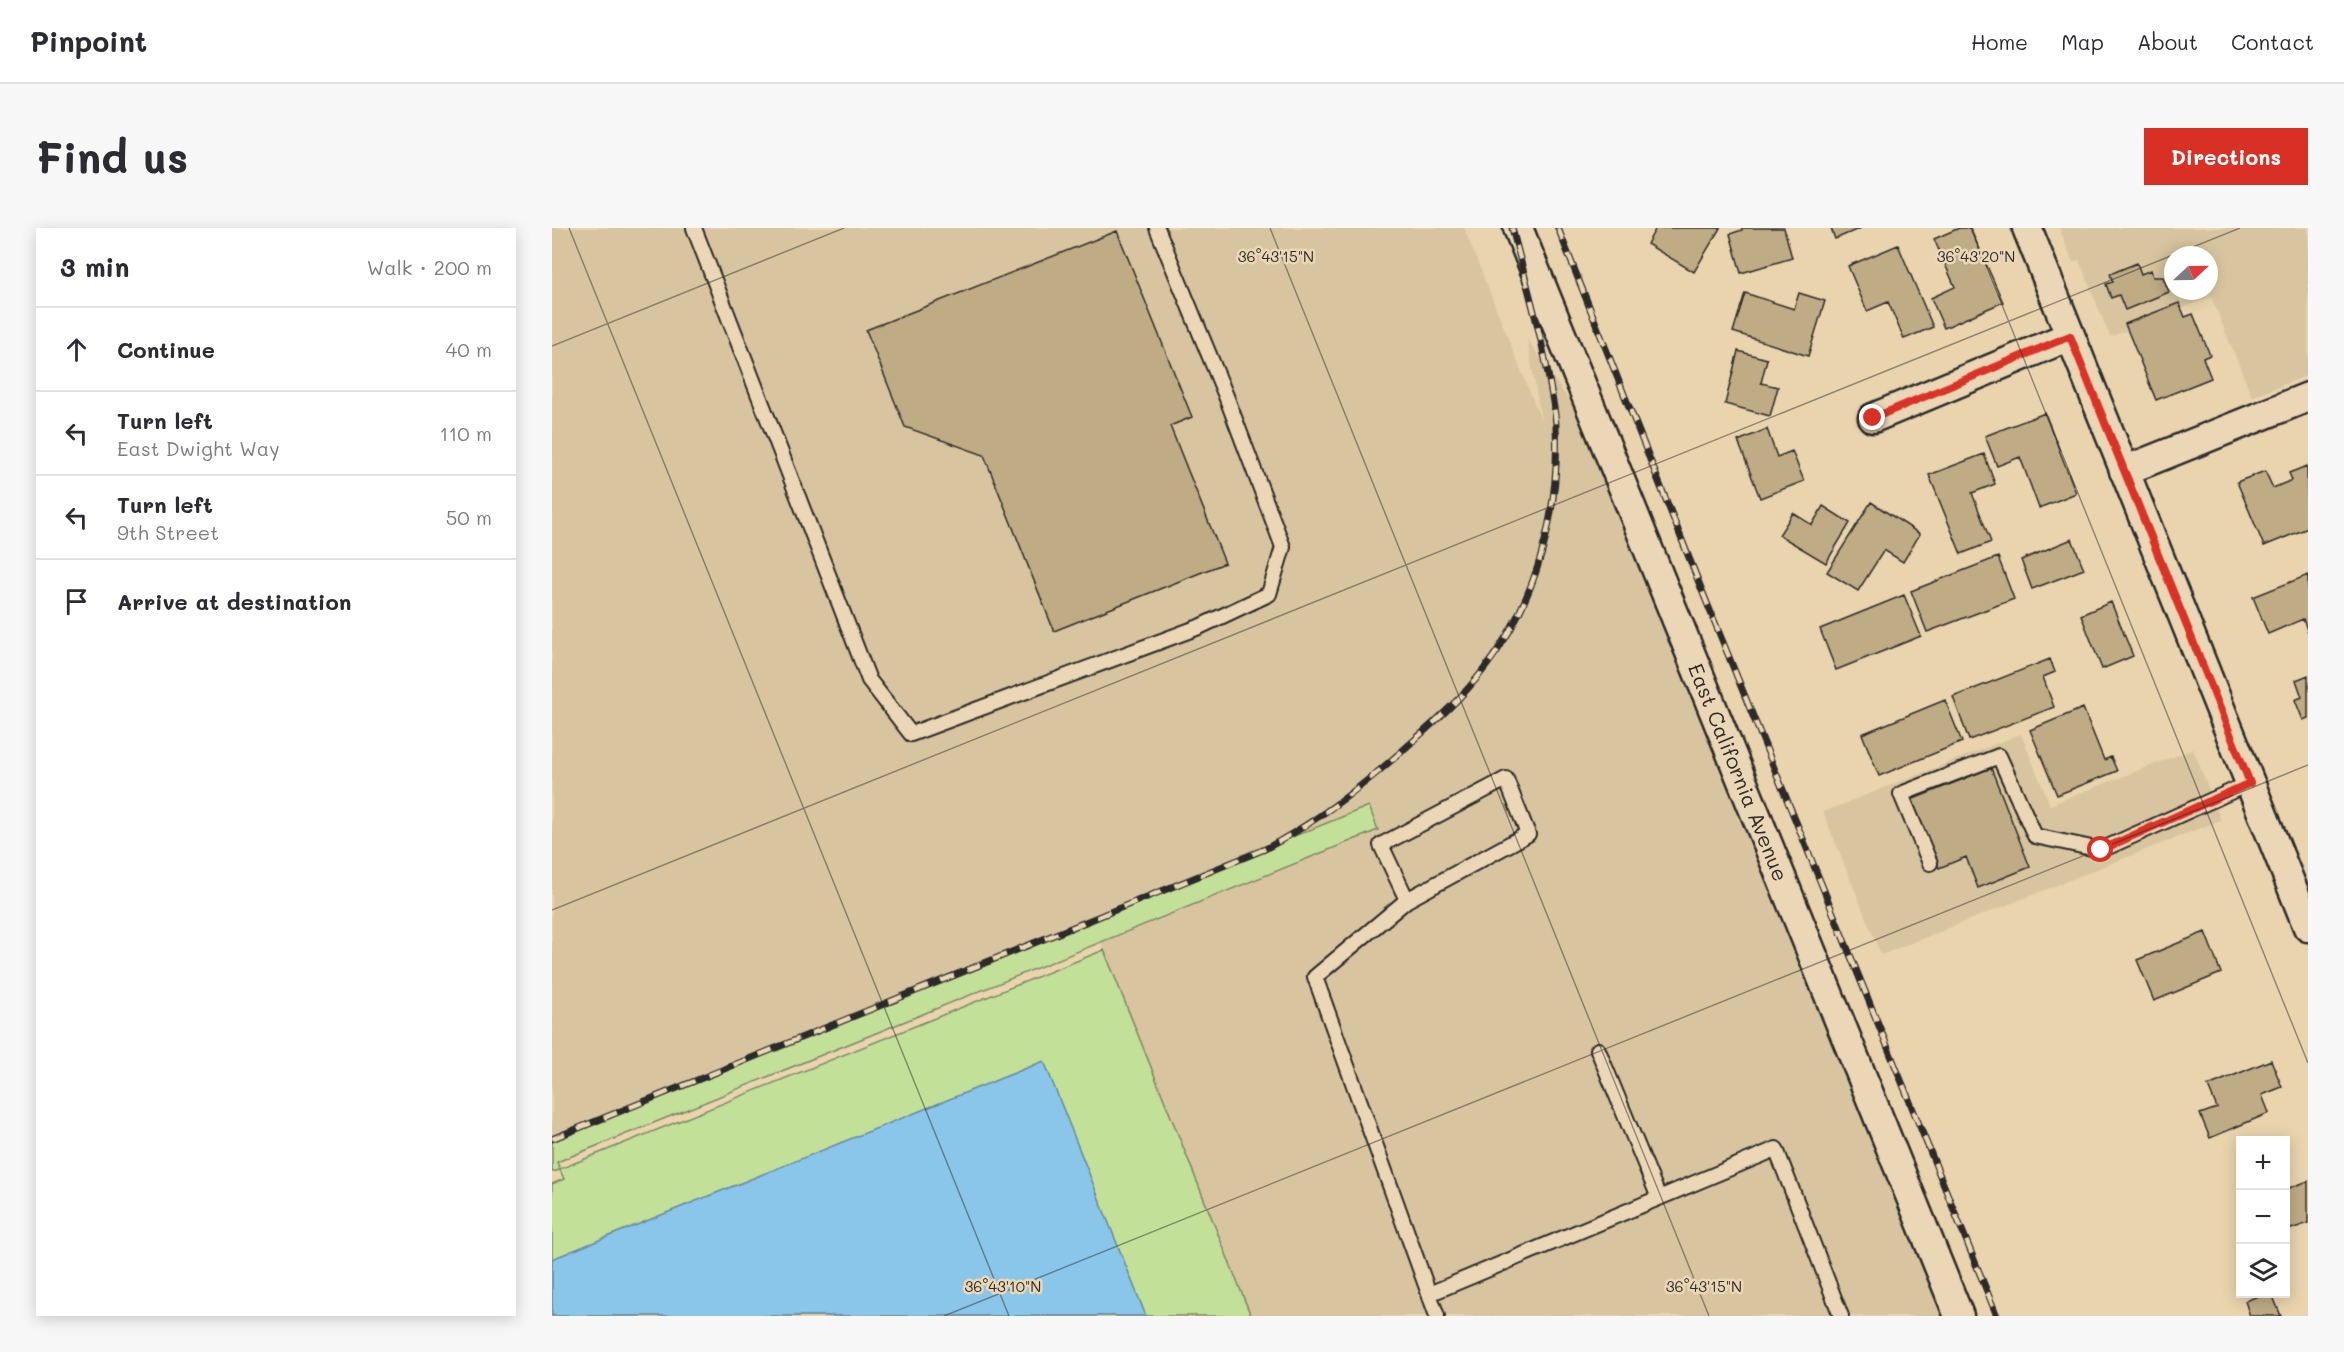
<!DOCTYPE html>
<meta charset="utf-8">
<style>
:root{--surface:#fff;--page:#f7f7f7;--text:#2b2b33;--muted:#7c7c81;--line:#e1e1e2;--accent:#d93025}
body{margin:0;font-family:Mali,sans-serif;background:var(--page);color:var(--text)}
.controls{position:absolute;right:18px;bottom:18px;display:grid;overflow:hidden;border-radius:0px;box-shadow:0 3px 15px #0003}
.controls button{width:54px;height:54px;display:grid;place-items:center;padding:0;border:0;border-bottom:2px solid var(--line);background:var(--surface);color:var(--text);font:30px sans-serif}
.compass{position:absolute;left:1612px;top:18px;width:54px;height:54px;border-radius:50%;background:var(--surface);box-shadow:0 3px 15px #0003;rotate:68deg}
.stop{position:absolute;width:18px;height:18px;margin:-14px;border:4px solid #d93025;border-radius:50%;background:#fff}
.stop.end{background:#d93025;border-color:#fff;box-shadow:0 2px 6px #0008}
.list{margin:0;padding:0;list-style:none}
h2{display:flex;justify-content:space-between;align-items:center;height:78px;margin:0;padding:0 24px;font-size:26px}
h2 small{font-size:20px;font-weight:400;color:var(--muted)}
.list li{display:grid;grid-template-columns:39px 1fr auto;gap:18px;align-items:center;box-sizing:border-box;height:84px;padding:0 24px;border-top:2px solid var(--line)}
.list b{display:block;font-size:22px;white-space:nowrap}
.list p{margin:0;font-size:20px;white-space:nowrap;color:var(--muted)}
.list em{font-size:20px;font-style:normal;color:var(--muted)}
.icon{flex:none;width:33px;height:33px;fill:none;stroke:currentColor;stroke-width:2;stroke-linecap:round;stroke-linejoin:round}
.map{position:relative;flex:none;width:1756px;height:1088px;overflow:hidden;border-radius:0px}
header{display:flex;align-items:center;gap:36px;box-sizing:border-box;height:84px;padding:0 30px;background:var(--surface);border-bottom:2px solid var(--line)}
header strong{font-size:28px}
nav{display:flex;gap:33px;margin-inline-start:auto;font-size:21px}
.intro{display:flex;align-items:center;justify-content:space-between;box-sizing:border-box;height:144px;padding:0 36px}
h1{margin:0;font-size:42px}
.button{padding:15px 27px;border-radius:0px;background:var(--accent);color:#fff;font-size:21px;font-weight:700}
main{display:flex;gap:36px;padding:0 36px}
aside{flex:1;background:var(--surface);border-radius:0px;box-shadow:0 3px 15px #0003}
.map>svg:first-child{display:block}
</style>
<header>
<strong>Pinpoint</strong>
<nav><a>Home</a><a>Map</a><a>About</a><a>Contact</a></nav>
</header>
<div class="intro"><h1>Find us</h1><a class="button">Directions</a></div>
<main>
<aside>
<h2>3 min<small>Walk · 200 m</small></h2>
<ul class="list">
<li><svg class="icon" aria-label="ahead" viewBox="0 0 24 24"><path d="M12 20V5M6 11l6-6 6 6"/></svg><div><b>Continue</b></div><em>40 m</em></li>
<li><svg class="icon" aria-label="left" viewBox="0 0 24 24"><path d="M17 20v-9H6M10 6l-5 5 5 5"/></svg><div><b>Turn left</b><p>East Dwight Way</p></div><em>110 m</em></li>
<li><svg class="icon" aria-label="left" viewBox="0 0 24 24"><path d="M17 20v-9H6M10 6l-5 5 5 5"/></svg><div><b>Turn left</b><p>9th Street</p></div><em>50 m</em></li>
<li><svg class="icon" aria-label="arrive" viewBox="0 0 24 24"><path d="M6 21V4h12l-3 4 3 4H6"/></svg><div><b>Arrive at destination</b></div></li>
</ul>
</aside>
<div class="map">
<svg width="1756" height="1088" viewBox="0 0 1756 1088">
<rect width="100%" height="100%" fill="#e9d4ad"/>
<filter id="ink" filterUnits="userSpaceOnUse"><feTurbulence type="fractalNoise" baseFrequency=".0167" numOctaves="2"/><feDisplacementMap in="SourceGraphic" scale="12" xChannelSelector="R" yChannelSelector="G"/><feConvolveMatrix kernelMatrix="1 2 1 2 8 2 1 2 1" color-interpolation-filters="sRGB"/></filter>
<g filter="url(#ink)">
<path fill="#d8c59f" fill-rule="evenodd" d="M0,0H912L989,192L975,111L1031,193L1392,1088H699L549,714L826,602L0,908Z
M1507,0H1756V147L1700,169L1659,69L1558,109L1527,32L1521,34ZM1621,27H1657V63H1621Z
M1469,506L1498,577L1641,521L1669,592L1329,727L1271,584Z"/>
<path fill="#c3e098" stroke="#778662" stroke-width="1.5" d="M817,578L826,602L5,934L8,941L552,722L699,1088H0V956L12,951L8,942L0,944V908Z"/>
<path fill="#89c6e9" stroke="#63889d" stroke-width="1.5" d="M492,833L594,1088H0V1031Z"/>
<path fill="#bfac85" stroke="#2b2b2b" stroke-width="1.5" d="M1104,0H1168L1142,44L1095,16Z
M1190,0H1232L1240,30L1189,45L1178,6L1190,2Z
M1279,0H1309L1283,11Z
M1407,0H1418L1451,74L1392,100L1379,70L1403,59L1382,11Z
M565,3L640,189L618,198L673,335L502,403L432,227L353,199L314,102Z
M1346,17L1381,99L1352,111L1336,74L1315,83L1296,38Z
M1585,35L1589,46L1599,42L1601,49H1611L1617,64L1573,82L1567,67L1559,70L1554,56L1561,54L1558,46Z
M1193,65L1242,81L1247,65L1273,73L1256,128L1181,104Z
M1627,75L1633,89L1641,86L1658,127L1651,130L1659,150L1604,172L1573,96Z
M1186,123L1215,131L1209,155L1226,159L1218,188L1173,176Z
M1493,185L1524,265L1487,280L1468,229L1445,238L1433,208Z
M1215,201L1225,229L1240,223L1252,253L1208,270L1186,213Z
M1432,226L1443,256L1420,265L1439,314L1409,326L1377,247Z
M1755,238L1756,300L1712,318L1685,254L1713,243L1721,260L1740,252L1737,245Z
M1319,274L1368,306L1351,334L1332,322L1306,363L1275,344Z
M1271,278L1298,295L1274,335L1227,307L1241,285L1260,297Z
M1520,311L1532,341L1480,361L1469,332Z
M1446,329L1462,371L1375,404L1359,363Z
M1756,347V404L1751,391L1716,406L1701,369Z
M1352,367L1369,408L1284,442L1268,401Z
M1559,374L1581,428L1550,441L1529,387Z
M1498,431L1503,444L1491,449L1502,479L1417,512L1401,469Z
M1756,447V490L1751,492L1743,472L1750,469L1744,452Z
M1393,472L1410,514L1327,548L1310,506Z
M1531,480L1552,532L1559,529L1565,543L1505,567L1478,502Z
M1439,540L1478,639L1426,660L1414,629L1387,640L1359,572Z
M1653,704L1669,745L1602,773L1585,732Z
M1719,832L1730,859L1710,867L1717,885L1658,910L1648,886L1665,880L1656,858Z
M1756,953V995L1734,1003V961Z
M1712,1066H1720L1729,1088H1698L1693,1073Z"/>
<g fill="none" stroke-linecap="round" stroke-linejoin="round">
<defs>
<path id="lane" d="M142,0L317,452L359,506L647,399L717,366L731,319L674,168L605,0
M1378,635L1349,566L1447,528L1483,608L1549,622L1698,555
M855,672L829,617L954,551L976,606L855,672L763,749L885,1088
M1046,822L1107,970
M877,1066L1224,921L1289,1088"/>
<path id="street" d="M966,0L1407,1088
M1475,0L1756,699
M1321,190L1518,108
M1572,243L1756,169"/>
</defs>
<use href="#lane" stroke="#2b2b2b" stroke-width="18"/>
<use href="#street" stroke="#2b2b2b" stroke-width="33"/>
<use href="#lane" stroke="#ebd7b5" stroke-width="14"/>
<use href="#street" stroke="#ebd7b5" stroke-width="28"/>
<defs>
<path id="rail" d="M1006,0L1153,370L1445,1088
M0,911L713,621C763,595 807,561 849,524C878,498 908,473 932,441C985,374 1008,283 1004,199C1004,187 1001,175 999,163C990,108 974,54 960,0"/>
</defs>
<use href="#rail" stroke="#2b2b2b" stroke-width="7"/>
<use href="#rail" stroke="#ebd7b5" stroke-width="4.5" stroke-dasharray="14" stroke-linecap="butt"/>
</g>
</g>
<g fill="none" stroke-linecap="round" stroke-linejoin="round" filter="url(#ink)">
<path stroke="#d93025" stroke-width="8" d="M1321,190L1518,108L1698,555L1549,622"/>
</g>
<path fill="none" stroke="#2b2b2b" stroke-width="1.5" stroke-opacity="0.45" d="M17,0L457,1088M718,0L1157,1088M1419,0L1756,835M1621,27L1688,0M0,118L292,0M0,682L1621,27M392,1088L1756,537"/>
<g text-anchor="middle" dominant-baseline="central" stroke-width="5" stroke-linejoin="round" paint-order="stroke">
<g font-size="21" fill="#2b2b2b" stroke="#ebd7b5">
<text transform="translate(1187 544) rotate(68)">East California Avenue</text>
</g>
</g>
<g font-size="15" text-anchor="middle" fill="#2b2b2b" stroke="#ebd7b5" stroke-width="5" stroke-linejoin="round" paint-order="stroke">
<text x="724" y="34">36°43'15"N</text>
<text x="1424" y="34">36°43'20"N</text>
<text x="451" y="1064">36°43'10"N</text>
<text x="1152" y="1064">36°43'15"N</text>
</g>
</svg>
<div class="controls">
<button>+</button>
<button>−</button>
<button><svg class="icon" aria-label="layers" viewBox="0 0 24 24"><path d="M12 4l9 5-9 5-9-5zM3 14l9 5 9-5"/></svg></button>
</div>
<svg class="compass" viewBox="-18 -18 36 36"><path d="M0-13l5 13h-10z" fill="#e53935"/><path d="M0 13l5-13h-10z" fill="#7c7c81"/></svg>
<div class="stop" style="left:1549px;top:622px"></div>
<div class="stop end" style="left:1321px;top:190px"></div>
</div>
</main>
